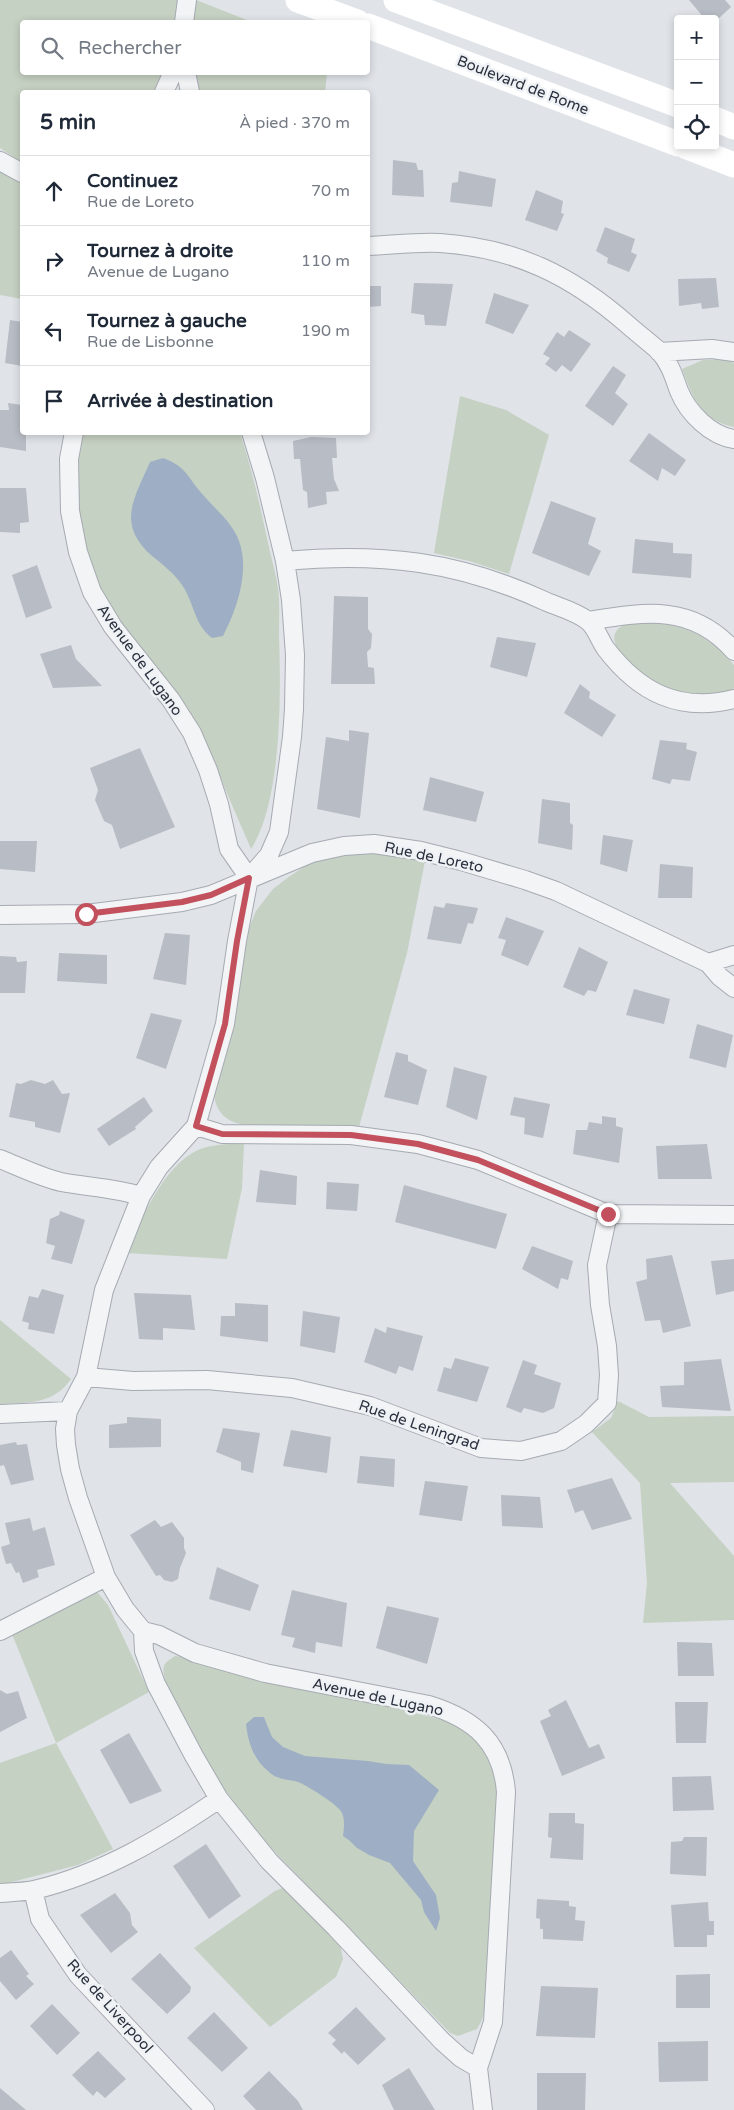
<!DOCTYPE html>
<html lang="fr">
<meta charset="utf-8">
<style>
:root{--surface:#fff;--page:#f2f2f3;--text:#1f2937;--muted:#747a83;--line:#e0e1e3}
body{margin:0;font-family:"Varela Round",sans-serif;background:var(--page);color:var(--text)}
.controls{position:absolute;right:15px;top:15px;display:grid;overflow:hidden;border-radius:5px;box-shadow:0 2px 8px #0003}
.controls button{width:45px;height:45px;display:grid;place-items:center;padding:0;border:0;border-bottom:1px solid var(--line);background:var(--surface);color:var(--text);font:25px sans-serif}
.stop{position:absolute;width:15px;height:15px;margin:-11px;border:4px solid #c2505d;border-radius:50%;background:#fff}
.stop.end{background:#c2505d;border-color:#fff;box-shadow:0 1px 5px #0008}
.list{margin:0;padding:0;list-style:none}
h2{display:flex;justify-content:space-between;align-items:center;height:65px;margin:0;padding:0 20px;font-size:21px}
h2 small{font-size:16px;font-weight:400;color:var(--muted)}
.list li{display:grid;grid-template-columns:32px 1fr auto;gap:15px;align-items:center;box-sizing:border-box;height:70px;padding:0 20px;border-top:1px solid var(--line)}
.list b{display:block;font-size:19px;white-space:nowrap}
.list p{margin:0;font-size:16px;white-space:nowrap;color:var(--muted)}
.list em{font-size:16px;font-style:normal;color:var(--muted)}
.icon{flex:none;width:28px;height:28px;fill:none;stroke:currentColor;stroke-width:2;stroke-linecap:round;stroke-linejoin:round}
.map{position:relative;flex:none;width:734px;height:2110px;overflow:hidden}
.search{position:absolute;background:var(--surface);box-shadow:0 2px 8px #0003;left:20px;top:20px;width:350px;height:55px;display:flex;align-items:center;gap:12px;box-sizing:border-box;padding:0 18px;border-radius:5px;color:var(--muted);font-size:19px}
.panel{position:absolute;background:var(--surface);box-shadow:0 2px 8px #0003;left:20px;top:90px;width:350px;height:345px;border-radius:5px}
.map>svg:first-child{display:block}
</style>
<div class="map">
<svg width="734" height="2110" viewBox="0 0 734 2110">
<rect width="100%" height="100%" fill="#e0e3e8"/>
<path fill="#c5d1c2" d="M0,0H196L252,22H22V72L164,73L156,92H22V163L0,148Z
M195,73H327L325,92H197Z
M0,168L22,180V299L0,295Z
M726,359L734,363V427C700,420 693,398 682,369L703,360Z
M460,396L506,410L549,435L509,574L469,561L434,553Z
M82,433H240C252,469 260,506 268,543C271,558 276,573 278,588C280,604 279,621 279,637C281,694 282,801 251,849L198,726L174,688L127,632L107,603L92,575L83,544L72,471Z
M632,622C674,621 707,631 734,665V688C728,694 721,694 712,694C697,695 677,695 663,688C644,678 585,635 632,622Z
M374,852L425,861L407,953L359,1127L246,1125C227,1123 215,1112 214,1093L246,935L256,911L273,889L290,876L310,863L333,855Z
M244,1143L242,1188L227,1259L126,1253C141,1220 163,1166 198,1150C212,1144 229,1144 244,1143Z
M0,1320L71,1379C53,1405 29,1402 0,1404Z
M618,1401L649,1417L734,1416V1482L670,1483L734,1556V1620L643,1623L647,1583L640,1483L592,1432L611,1418Z
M98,1593L108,1605L149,1692L56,1743L113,1849L78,1865L0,1885V1763L56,1743L12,1634L85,1595Z
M175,1656L183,1657L448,1721L472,1736L487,1756L498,1786L485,2007L482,2020L477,2029L458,2036L450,2033L272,1849C250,1823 228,1796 209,1767C199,1752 158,1680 164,1666C166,1661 171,1659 175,1656Z
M285,1887L340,1944L343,1959L336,1977L270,2027L194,1948L275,1891Z"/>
<path fill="#9eafc5" d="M163,458C188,467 188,479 204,496C216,510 232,522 239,541C250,570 237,610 223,636L212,638C193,623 195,604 182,585C175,574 162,564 152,556C116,524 134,499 150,462Z
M254,1717H264L272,1737L283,1747L305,1756L368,1761L386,1764L409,1765L439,1790L414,1831L413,1861L436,1895L440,1918L436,1931L424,1912L421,1900L390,1863L369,1855L357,1848L350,1841L343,1836C344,1828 345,1820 342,1813C339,1805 306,1785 298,1782C287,1779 278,1780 269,1772C254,1760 248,1743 246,1724Z"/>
<path fill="#b8bcc4" d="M689,0H725L731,7L718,19H705Z
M393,160L416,163L418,170H423L424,197L392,195Z
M459,171L496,179L492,207L450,202L452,183L458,182Z
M536,190L563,201L561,213L564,214L557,231L525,220Z
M605,227L635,239L631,252L637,255L629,272L607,263L608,258L596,251Z
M716,278L719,307L702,309L701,303L679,306L678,279Z
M414,283L453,284L446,326L425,325L424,315L411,313Z
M368,286H381V306L368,307Z
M494,293L529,305L513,334L485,323Z
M10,320L22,322V366L5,363Z
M569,330L591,344L571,372L562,365L556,372L545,364L550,358L543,354L557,332L564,337Z
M613,366L626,375L615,393L628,404L613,426L585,406Z
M8,403L22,405V432H26V451L0,447V410H9Z
M649,433L686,460L675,476L662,468L658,481L629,461Z
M311,437L336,438L337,458H332L334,479L339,491L326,492L327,504L308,508L307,492L303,490L300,459H294L293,441Z
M0,488H26L29,522L20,523V533L0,532Z
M551,501L596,518L588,544L601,551L589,576L532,553Z
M635,539L673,543V553L692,554L691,578L632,573Z
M37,565L52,608L26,618L12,575Z
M334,596L368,597V629L372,634L371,648L367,652L368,667L374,668L375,684H331Z
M497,637L536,643L527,677L490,667Z
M71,645L76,659L102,686L53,688L40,654Z
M580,684L590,692L589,698L616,715L602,737L564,713Z
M349,730L369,733L360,818L317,809L326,737L349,741Z
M660,740L687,743L686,749L697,752L690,781L672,779L670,784L652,779Z
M140,748L175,827L120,849L112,825L104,821L95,800L98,790L90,768Z
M430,777L484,792L476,822L423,810Z
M542,799L570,803V823L573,825L572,850L538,843Z
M603,835L633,840L627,872L600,864Z
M0,841H37L35,872L0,869Z
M660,864L693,867L692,898H658Z
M446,903L478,908L473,924L468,923L461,944L427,939L434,906L444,908Z
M506,917L544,931L528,966L501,955L506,940L498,938Z
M165,933L190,935L186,985L153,979Z
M579,947L608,962L596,992L588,990L584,996L563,987Z
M59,953L107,955V984L57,981Z
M0,956L16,957L17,962L27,961L25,993H0Z
M634,989L670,999L664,1024L626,1015Z
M151,1013L182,1020L166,1069L136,1058Z
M697,1024L733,1035L726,1068L689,1058Z
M396,1052L408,1055V1061L427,1070L418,1105L384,1097Z
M454,1067L487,1076L477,1120L446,1107Z
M31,1080L45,1084L53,1080L62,1094L70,1093L60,1133L35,1127V1122L9,1117L16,1083L21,1084Z
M144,1097L153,1111L135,1127L136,1129L109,1146L97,1129Z
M514,1097L550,1104L543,1138L524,1134L525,1118L510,1115Z
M602,1116L616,1118V1126L623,1128L619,1163L573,1154L576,1130H587L589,1122L602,1124Z
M707,1144L712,1179H658L656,1146Z
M260,1170L297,1176L296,1205L256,1202Z
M327,1182L359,1184L357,1211L326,1209Z
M404,1185L507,1214L496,1249L395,1222Z
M60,1211L85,1220L72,1264L51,1259L55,1246L46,1243L50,1219L59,1215Z
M532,1246L573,1261L568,1280L561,1278L558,1289L522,1269Z
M672,1255L691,1326L663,1333L660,1320L645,1321L636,1282L647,1279L646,1259Z
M734,1259V1291L716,1295L711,1261Z
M42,1289L64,1295L54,1334L28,1329L29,1323L22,1321L29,1296L38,1298Z
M134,1293L191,1295L195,1330L163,1328V1340L139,1339Z
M235,1303L268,1305V1342L220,1336L221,1316H235Z
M303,1311L340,1317L335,1353L300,1346Z
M387,1327L423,1336L413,1371L399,1366L396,1374L364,1362L375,1328L386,1333Z
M455,1358L489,1367L477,1402L437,1391L444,1367L451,1369Z
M721,1359L731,1411L662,1407L660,1386L684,1385V1362Z
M523,1360L537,1365L534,1374L561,1383L554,1408L543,1413L524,1408L521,1413L506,1407Z
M127,1417L161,1419V1447L109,1448V1425L127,1423Z
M223,1428L260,1433L253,1473L241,1470V1462L216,1452Z
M291,1430L331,1437L327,1473L283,1466Z
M16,1442L17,1445L27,1444L34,1480L11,1485L4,1465L0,1466V1445Z
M360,1456L395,1459L394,1487L357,1483Z
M612,1478L632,1519L592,1530L583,1510L575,1513L567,1490Z
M425,1481L468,1486L462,1521L419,1515Z
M501,1495L540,1497L543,1528L502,1526Z
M30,1518L33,1531L45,1527L55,1565L37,1570L39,1577L23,1583L19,1572L16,1573L11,1563L6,1564L1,1547L10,1544L5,1523Z
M155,1520L161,1527L172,1522L184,1538V1548L186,1553L180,1568L178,1579L172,1582L164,1580L160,1575L156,1576L130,1535Z
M217,1567L259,1585L250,1611L209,1599Z
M292,1590L347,1603L342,1647L316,1642L315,1653L292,1647L295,1638L281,1635Z
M387,1606L439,1618L427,1664L376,1648Z
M677,1642L712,1643L714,1676H678Z
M0,1690L7,1694L18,1691L27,1718L0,1732Z
M566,1700L589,1748L599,1744L605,1758L562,1776L540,1721L551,1716L548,1710Z
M675,1702H708L706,1743H676Z
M129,1733L162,1791L130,1804L100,1750Z
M711,1776L714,1810L673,1811L672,1777Z
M549,1813H575V1823L584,1824L583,1860L550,1858L552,1838L548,1837Z
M684,1837H707L706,1876L670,1874L671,1842L682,1841Z
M206,1844L241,1896L209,1919L173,1866Z
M115,1893L130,1913L132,1925L138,1932L111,1953L80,1915Z
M537,1899L569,1901V1906L576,1907L575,1920L585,1921L583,1941L543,1939V1929H540V1919L536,1918Z
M708,1902L709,1921H714V1935H707V1947H674L671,1905Z
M11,1950L29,1974L26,1976L34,1984L16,2000L0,1981V1958Z
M160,1953L191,1987L190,1992L167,2014L131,1979Z
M710,1974V2008H676V1975Z
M541,1986L598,1988L595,2038L536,2036Z
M52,2004L80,2033L57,2055L30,2026Z
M356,2007L386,2039L358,2065L344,2051L342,2054L332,2044L336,2040L328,2033Z
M214,2012L248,2048L222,2072L187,2038Z
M708,2041V2081L659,2082L658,2042Z
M98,2051L126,2079L105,2098L97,2091L93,2096L72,2075Z
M409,2068L435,2110H394L382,2085Z
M269,2071L298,2101L303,2110H256L243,2096Z
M537,2073H586L585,2110H537Z
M0,2088L26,2110H0Z"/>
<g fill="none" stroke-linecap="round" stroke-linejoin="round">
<defs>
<path id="street" d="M184,22L187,0
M186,72L190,92
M164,92L173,72
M0,161L22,173
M368,246C392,245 415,242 440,243C515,248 571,275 627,324C637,333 649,342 659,351C670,363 674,377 679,391C688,413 711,436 734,439
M659,352L712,349L734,352
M74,432L69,459L70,511L78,552L92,592L113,627L171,700L192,733L208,770L219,804L229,849L249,878
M251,432L265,478L285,561L291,600L295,655L294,709L292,737L279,832L269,855L249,878L237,941L225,1024L196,1126L159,1167L141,1196L104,1290L86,1377L68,1411L65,1429L66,1445L70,1469L78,1498L106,1577L125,1609L143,1631L144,1651L156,1684L194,1756L219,1799L269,1861L336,1928L442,2041L461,2058L478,2068
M285,561C380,552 459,561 547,602C559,607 577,612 588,621C596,627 600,641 606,649C639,692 679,713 734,699
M588,621C644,612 692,603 734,651
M0,915L86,914L182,902L211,895L312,853L344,846L374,844L421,851L461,861L525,880L556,891L708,963L720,977L734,988
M708,963L734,955
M196,1126L222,1134L351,1135L418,1144L478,1160L608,1214L734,1215
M0,1159C20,1167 40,1177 61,1182C88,1187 115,1188 141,1196
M86,1377L133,1381L207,1380L292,1388L370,1406L481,1448L521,1451L561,1441L586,1424L607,1403L609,1375L607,1346L600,1305L597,1265L608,1214
M0,1414L68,1411
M0,1631L106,1577
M143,1631L159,1635L195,1653L265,1673L429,1705C474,1719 502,1742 506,1792L493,2022L478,2068L483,2110
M33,1890L40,1919L78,1975L205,2110
M0,1893C11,1892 23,1892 34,1890C102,1874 162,1838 219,1799"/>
</defs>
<use href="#street" stroke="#a6aab2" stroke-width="20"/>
<use href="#street" stroke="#f2f4f6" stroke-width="18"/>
<path stroke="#fff" stroke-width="25" d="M298,0L357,22
M396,0L678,105
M368,26L678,144
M715,119L734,127
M685,146L734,165"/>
</g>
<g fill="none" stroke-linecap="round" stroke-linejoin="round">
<path stroke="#c2505d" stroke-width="6" d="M86,914L182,902L211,895L249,878L237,941L225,1024L196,1126L222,1134L351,1135L418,1144L478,1160L608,1214"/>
</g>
<g text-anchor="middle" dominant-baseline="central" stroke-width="5" stroke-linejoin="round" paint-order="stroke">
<g font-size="15" fill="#2a303e" stroke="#eff2f5">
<text transform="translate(523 85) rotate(21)">Boulevard de Rome</text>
<text transform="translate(140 660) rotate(54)">Avenue de Lugano</text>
<text transform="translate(434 857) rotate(12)">Rue de Loreto</text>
<text transform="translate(419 1425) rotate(19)">Rue de Leningrad</text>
<text transform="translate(378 1697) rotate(12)">Avenue de Lugano</text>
<text transform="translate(110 2006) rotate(48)">Rue de Liverpool</text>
</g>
</g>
</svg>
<div class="controls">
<button>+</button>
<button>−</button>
<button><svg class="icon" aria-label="locate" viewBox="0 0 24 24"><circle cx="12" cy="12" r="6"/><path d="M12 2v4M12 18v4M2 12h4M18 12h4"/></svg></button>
</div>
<div class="stop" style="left:86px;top:914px"></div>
<div class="stop end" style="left:608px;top:1214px"></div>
<div class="search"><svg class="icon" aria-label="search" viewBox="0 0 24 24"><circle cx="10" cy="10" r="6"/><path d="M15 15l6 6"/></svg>Rechercher</div>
<section class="panel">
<h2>5 min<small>À pied · 370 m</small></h2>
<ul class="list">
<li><svg class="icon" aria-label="ahead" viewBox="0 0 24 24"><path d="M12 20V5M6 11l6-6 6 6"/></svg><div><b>Continuez</b><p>Rue de Loreto</p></div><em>70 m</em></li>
<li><svg class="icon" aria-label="right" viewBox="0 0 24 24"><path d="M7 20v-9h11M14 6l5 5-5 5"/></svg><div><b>Tournez à droite</b><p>Avenue de Lugano</p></div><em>110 m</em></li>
<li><svg class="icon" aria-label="left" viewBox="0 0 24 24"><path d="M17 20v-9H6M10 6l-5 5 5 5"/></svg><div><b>Tournez à gauche</b><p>Rue de Lisbonne</p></div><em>190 m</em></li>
<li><svg class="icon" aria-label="arrive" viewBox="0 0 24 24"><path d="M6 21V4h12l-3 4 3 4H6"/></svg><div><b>Arrivée à destination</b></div></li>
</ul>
</section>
</div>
